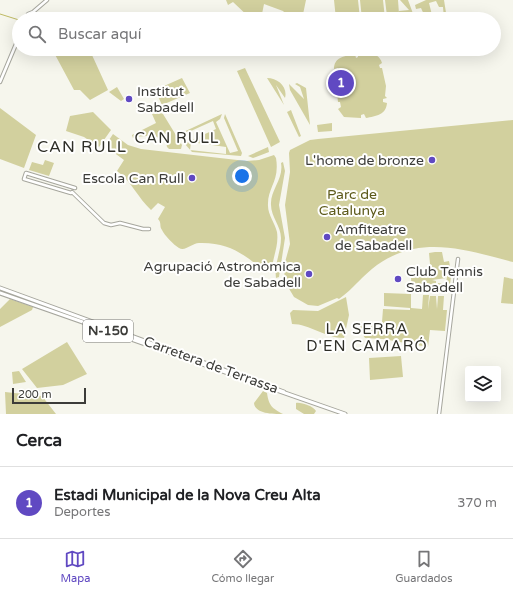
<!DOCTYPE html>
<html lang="es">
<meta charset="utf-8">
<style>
:root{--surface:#fff;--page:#f2f2f2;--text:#202124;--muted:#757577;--line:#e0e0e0;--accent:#6049c2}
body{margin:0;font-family:"Varela Round",sans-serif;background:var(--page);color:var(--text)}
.controls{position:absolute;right:12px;bottom:12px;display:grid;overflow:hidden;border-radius:4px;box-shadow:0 4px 16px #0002}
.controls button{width:36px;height:36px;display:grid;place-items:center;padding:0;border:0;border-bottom:1px solid var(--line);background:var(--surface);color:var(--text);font:20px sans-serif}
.scale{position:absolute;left:12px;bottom:10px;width:74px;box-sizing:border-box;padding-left:4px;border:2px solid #3c3c39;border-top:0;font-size:11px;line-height:14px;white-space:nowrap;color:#3c3c39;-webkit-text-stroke:3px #fffffe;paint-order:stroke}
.you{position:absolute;left:242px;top:176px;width:14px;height:14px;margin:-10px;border:3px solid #fff;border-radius:50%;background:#1a73e8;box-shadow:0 0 0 6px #1a73e833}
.badge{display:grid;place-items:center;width:26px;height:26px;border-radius:50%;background:var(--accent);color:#fff;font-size:13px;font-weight:700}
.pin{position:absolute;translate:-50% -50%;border:2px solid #fff;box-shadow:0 1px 4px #0006}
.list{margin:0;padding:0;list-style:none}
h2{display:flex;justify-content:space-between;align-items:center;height:52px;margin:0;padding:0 16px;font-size:17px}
h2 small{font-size:13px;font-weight:400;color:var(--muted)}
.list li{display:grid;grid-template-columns:26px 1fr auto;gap:12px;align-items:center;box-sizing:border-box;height:72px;padding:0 16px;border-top:1px solid var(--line)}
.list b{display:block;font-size:15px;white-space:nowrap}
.list p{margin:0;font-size:13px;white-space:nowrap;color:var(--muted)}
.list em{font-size:13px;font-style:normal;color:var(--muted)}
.icon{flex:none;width:22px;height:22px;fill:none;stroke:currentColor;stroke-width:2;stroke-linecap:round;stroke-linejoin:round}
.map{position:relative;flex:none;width:513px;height:414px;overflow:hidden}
.search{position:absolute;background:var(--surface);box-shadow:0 4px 16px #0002;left:12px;right:12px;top:12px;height:44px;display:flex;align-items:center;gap:10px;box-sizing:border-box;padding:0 14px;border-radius:22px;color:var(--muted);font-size:15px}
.sheet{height:124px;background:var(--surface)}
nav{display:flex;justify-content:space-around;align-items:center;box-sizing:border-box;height:56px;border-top:1px solid var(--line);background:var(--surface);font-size:11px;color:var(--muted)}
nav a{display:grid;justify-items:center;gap:2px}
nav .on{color:var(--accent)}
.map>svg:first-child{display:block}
</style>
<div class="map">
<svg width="513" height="414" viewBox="0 0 513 414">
<rect width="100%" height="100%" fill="#f6f6ed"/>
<path fill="#d2d09e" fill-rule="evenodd" d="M226,0H306L302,19H291L283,11L264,4L261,19H251L233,2L228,5Z
M334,0H358L360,19H336Z
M360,0H383L385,19H362Z
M385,0H398L399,14L387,16Z
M400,0H408L415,19H398L399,11L409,10Z
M426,0H444L447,19H444L443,7H439L436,1L429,3L433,19H426L421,8L416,9L415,5Z
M52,49H86L92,55L108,90L90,100L80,90H74Z
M369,53C375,54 380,56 382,63L379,65L380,68H382L386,86L385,96L387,98L383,99V102L387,103C386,115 376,116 366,118L364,114L361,115V118L344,117L338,109L341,107L340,102H338L335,74L338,73V68L334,69C334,57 345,56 355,54L356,58L358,57V54Z
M245,68L280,142L271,147L237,71Z
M182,78L190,93L162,105L155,90Z
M267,78C278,78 288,87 285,98L276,85L284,105Z
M297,83L306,88L310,125L290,90L289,84L304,99L300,87L295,84Z
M117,87L124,99L121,101L109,92Z
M0,108L36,135L24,168L0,159Z
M291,110L301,136L299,137L287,112Z
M93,112L111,130L99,147L84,137L66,131L70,116Z
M158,112L163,114L182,145L181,149H169L167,147L166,141C158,135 142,135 133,138L132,135L156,123L152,114Z
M222,114L220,119L216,122L230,153L238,151L224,118L225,114L242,153L241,156L192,152L177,135ZM213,121L216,129L185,143L182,135ZM191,142L226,147V154L190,150Z
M513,120V262C466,250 421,234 377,265C363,275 353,289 339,299L337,298L318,306L308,305L294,297L285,282L284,266L290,244L285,205L290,172L289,153L290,150L310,140L318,139Z
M332,123V131L318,132L317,125Z
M113,134L128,145L141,149L246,161L259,160L274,155L276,158C280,182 267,187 268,206C268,215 275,223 277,232C279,245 273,256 272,269L263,270C243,253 227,242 199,243C192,243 185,252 179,248C174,245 164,235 162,230C159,226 162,223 158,219L165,207L158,203L151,210C138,198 132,182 117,171L124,160L105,146Z
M268,147L269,152L253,158L248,156Z
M45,160L54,163L49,176L29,170L32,162L43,165Z
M283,162L285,171L279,205L285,238L279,277L276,278C274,264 281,252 281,238C281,226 271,217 271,205C270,190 284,179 281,163Z
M435,252H442L444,262L449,261L451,272H446L444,265L446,278L432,280L436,281V289L412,291L411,278L431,275L429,253Z
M447,276L451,277L449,292L437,290L438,283L446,284Z
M504,277L513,279V304L501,303Z
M384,293L411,294V308L422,309L423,295H429L428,309L430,296H436L437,309L438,296H444L443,310H447L445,331L430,330L428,347L383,339L365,338L358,328L361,322H382L383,309L410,310V308L384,306Z
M346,297L349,315L344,338C325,338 310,324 292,324L290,313L293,310L318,311Z
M10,299L33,307L32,310L0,327V309Z
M67,342L87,374L63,385L37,388L22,369Z
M401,356L403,377L370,380L369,358Z
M19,371L26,382L13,384L12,372Z
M263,391L267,393C269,406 272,408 283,414C273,414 255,414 254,403Z
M5,392L42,396L56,414H6Z
M296,403C301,402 313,406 316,411L314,414H304L296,409Z"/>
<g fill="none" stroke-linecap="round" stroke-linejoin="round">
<path stroke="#bfbb65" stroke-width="1" d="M0,14L19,20"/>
<defs>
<path id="tertiary" d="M33,12L47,0
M27,19L28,14L33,12L37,15V19
M0,82L19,37
M72,192L104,223L111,225L120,223L143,229H149
M71,193L24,179L26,173L75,188
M439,414L458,259"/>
<path id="primary" d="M0,288L284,392
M0,293L345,414"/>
</defs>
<use href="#tertiary" stroke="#a6a69d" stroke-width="4.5"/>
<use href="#primary" stroke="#a6a69d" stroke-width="5"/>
<use href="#tertiary" stroke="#fff" stroke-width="2.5"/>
<use href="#primary" stroke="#fff" stroke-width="3"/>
</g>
<g fill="#6049c2" stroke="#fffffe" stroke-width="1.5">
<circle cx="129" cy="99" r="4"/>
<circle cx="432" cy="160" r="4"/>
<circle cx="192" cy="178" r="4"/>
<circle cx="327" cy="237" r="4"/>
<circle cx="309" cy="274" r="4"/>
<circle cx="398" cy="279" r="4"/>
</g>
<g text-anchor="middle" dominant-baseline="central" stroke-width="4" stroke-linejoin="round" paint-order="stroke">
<rect fill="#fffffe" stroke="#767674" stroke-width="1" x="83" y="320" width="50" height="22" rx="3"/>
<g font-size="13" font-weight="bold" fill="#3c3c39">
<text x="108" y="331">N-150</text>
</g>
<g font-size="14" fill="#3c3c39" stroke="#fffffe" text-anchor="start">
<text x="137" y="91">Institut<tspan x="137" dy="16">Sabadell</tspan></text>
<text x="424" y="160" text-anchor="end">L'home de bronze</text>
<text x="184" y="178" text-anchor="end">Escola Can Rull</text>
<text x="335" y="229">Amfiteatre<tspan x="335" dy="16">de Sabadell</tspan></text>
<text x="301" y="266" text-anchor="end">Agrupació Astronòmica<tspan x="301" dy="16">de Sabadell</tspan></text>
<text x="406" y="271">Club Tennis<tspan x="406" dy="16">Sabadell</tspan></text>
</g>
<g font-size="14" fill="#5d5a1b" stroke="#fffffe">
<text x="352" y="194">Parc de<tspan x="352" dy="16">Catalunya</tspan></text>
</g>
<g font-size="14" fill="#3c3c39" stroke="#fffffe">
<text transform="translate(211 365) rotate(20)">Carretera de Terrassa</text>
</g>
<g font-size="15" letter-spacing="1" fill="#2f2f28" stroke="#fffffe">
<text x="177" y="138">CAN RULL</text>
<text x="367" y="329">LA SERRA<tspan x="367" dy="17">D'EN CAMARÓ</tspan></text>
</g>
<g font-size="16" letter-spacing="1" fill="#2f2f28" stroke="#fffffe">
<text x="82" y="147">CAN RULL</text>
</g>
</g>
</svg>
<div class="controls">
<button><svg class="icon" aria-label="layers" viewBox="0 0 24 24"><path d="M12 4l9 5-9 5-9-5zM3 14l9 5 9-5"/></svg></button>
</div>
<div class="scale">200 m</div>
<div class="you"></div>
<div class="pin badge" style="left:341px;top:83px">1</div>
<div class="search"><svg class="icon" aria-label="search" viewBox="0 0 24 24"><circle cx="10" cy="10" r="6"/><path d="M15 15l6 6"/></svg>Buscar aquí</div>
</div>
<section class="sheet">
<h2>Cerca<small></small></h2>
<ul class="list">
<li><span class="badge">1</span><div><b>Estadi Municipal de la Nova Creu Alta</b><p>Deportes</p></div><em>370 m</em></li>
</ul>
</section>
<nav>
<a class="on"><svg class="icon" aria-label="map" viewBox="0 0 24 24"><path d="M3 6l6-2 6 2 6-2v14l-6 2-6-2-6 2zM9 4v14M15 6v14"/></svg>Mapa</a>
<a><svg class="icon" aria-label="directions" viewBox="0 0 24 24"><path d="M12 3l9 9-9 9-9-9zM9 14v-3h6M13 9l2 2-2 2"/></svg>Cómo llegar</a>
<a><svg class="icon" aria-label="saved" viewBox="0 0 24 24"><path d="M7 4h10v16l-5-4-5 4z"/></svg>Guardados</a>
</nav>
